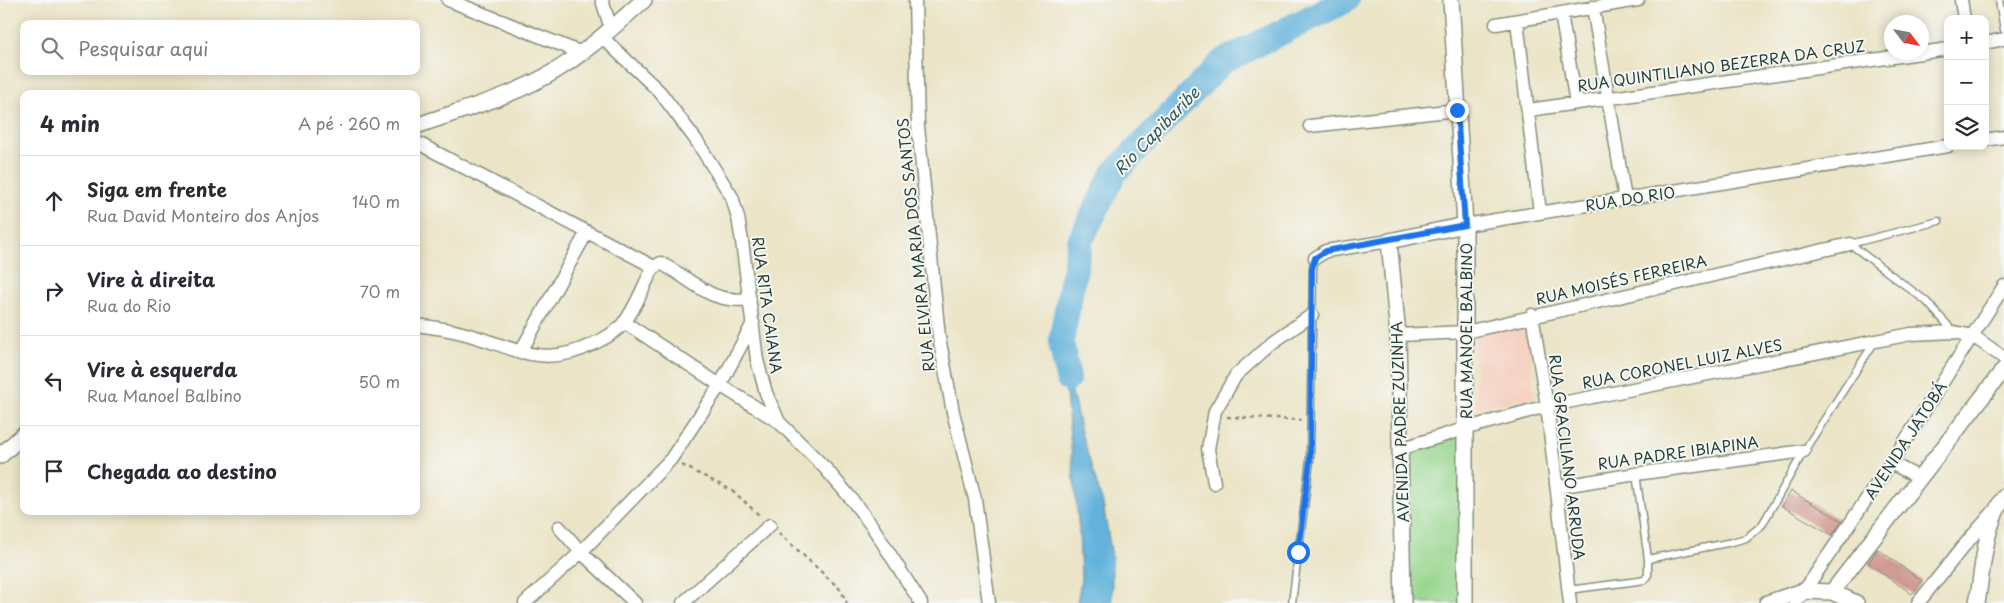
<!DOCTYPE html>
<html lang="pt">
<meta charset="utf-8">
<style>
:root{--surface:#fff;--page:#f2f2f3;--text:#2b2b33;--muted:#7c7c81;--line:#e1e1e2}
body{margin:0;font-family:"Playpen Sans",sans-serif;background:var(--page);color:var(--text)}
.controls{position:absolute;right:15px;top:15px;display:grid;overflow:hidden;border-radius:10px;box-shadow:0 2px 12px #0003}
.controls button{width:45px;height:45px;display:grid;place-items:center;padding:0;border:0;border-bottom:1px solid var(--line);background:var(--surface);color:var(--text);font:25px sans-serif}
.compass{position:absolute;left:1884px;top:15px;width:45px;height:45px;border-radius:50%;background:var(--surface);box-shadow:0 2px 12px #0003;rotate:122deg}
.stop{position:absolute;width:15px;height:15px;margin:-11px;border:4px solid #1a73e8;border-radius:50%;background:#fff}
.stop.end{background:#1a73e8;border-color:#fff;box-shadow:0 1px 5px #0008}
.list{margin:0;padding:0;list-style:none}
h2{display:flex;justify-content:space-between;align-items:center;height:65px;margin:0;padding:0 20px;font-size:21px}
h2 small{font-size:16px;font-weight:400;color:var(--muted)}
.list li{display:grid;grid-template-columns:32px 1fr auto;gap:15px;align-items:center;box-sizing:border-box;height:90px;padding:0 20px;border-top:1px solid var(--line)}
.list b{display:block;font-size:19px;white-space:nowrap}
.list p{margin:0;font-size:16px;white-space:nowrap;color:var(--muted)}
.list em{font-size:16px;font-style:normal;color:var(--muted)}
.icon{flex:none;width:28px;height:28px;fill:none;stroke:currentColor;stroke-width:2;stroke-linecap:round;stroke-linejoin:round}
.map{position:relative;flex:none;width:2004px;height:603px;overflow:hidden}
.search{position:absolute;background:var(--surface);box-shadow:0 2px 12px #0003;left:20px;top:20px;width:400px;height:55px;display:flex;align-items:center;gap:12px;box-sizing:border-box;padding:0 18px;border-radius:10px;color:var(--muted);font-size:19px}
.panel{position:absolute;background:var(--surface);box-shadow:0 2px 12px #0003;left:20px;top:90px;width:400px;height:425px;border-radius:10px}
.map>svg:first-child{display:block}
</style>
<div class="map">
<svg width="2004" height="603" viewBox="0 0 2004 603">
<rect width="100%" height="100%" fill="#f6f6f2"/>
<filter id="ink" filterUnits="userSpaceOnUse"><feTurbulence type="fractalNoise" baseFrequency=".02" numOctaves="2"/><feDisplacementMap in="SourceGraphic" scale="10" xChannelSelector="R" yChannelSelector="G"/><feConvolveMatrix kernelMatrix="1 2 1 2 8 2 1 2 1" color-interpolation-filters="sRGB"/></filter>
<filter id="wash" filterUnits="userSpaceOnUse"><feTurbulence type="fractalNoise" baseFrequency=".0096" numOctaves="4" result="noise"/><feDisplacementMap in="SourceGraphic" scale="20" xChannelSelector="R" yChannelSelector="G"/><feGaussianBlur stdDeviation="1.12" result="paint"/><feColorMatrix in="noise" values="0 0 0 0 0 0 0 0 0 0 0 0 0 0 0 0 0 1.4 0 .05"/><feComposite in="paint" operator="in"/></filter>
<g filter="url(#wash)">
<rect width="100%" height="100%" fill="#ebe4c6"/>
<path fill="#f5d2c2" d="M1529,322L1534,398L1476,407L1474,336Z"/>
<path fill="#95d58c" stroke="#5a8960" d="M1461,433V603H1406L1402,451Z"/>
<path fill="#62b2dc" stroke="#407888" d="M1061,342L1081,432L1103,504L1112,557V603H1077L1081,579L1079,532Z"/>
<g fill="none" stroke-linecap="round" stroke-linejoin="round">
<path stroke="#62b2dc" stroke-width="26" d="M1068,378L1061,342L1080,241L1114,173L1222,62L1346,0"/>
</g>
<g id="blocks">
<path fill="#cf9890" d="M1791,491L1842,521L1832,535L1782,506Z
M1878,549L1922,581L1912,594L1868,563Z"/>
</g>
</g>
<g filter="url(#ink)">
<use href="#blocks" fill-opacity="0" stroke="#85907d" stroke-width="1"/>
<g fill="none" stroke-linecap="round" stroke-linejoin="round">
<defs>
<path id="service" d="M1999,0L2004,30
M1850,244L1926,301L1954,332
M1850,244L1939,221
M1648,559L1732,542L1746,538L1762,525L1804,451L1874,343
M1568,590L1638,581L1644,580L1648,575V559L1636,474
M1292,603L1310,460L1313,269L1315,258"/>
<path id="minor" d="M448,0L582,53
M602,0L611,29
M915,0L918,126L939,337L953,412L975,499L989,603
M1961,0L1964,19
M1593,7L1625,199
M1561,13L1576,103
M1517,21L1540,213
M1496,24L1638,0
M602,37L660,92L696,140L732,197L738,218L742,241L757,360L766,393L779,422L825,468L849,496L872,526L921,603
M1985,43L2004,39
M1529,110L1948,49
M1310,126L1457,110
M1985,140L2004,137
M416,142L654,267
M1465,225L1948,146
M1315,258L1326,251L1389,241
M654,267L661,263L664,265C696,282 710,304 750,299
M1532,315L1547,406L1570,603
M624,322L720,385L779,422
M416,325C432,327 447,329 462,333C510,345 540,370 591,345C603,339 614,334 623,324C637,307 643,285 654,267
M1398,335L1466,332L1850,244
M520,353L587,232
M1400,449L1464,429L1547,406L1911,334L1954,332L1973,336L2004,358
M1891,463L1920,478
M1214,483L1208,449L1215,411L1236,375L1273,342L1312,315
M1557,487L1636,474L1804,451
M559,527L581,552L635,603
M525,603L581,552L671,459L720,385L753,323
M683,603L770,525
M1796,603L1891,463L2004,286
M1918,603L1962,548L1995,510"/>
<path id="tertiary" d="M1451,0L1465,225V603
M416,126C463,109 512,97 555,71C588,51 615,25 644,0
M0,456L24,434
M1832,592L2004,369
M1403,603L1398,335L1389,241L1465,225
M1767,603L1803,591L1832,592L1856,603
M1977,603C1983,568 1984,527 2004,497"/>
</defs>
<use href="#service" stroke="#85907d" stroke-width="9"/>
<use href="#minor" stroke="#85907d" stroke-width="15"/>
<use href="#tertiary" stroke="#85907d" stroke-width="18"/>
<path stroke="#85907d" stroke-width="2.5" stroke-dasharray="4 4" stroke-linecap="butt" d="M1227,417L1301,420
M682,465L733,491L760,516
M779,533L841,590L847,603"/>
<use href="#service" stroke="#fff" stroke-width="6"/>
<use href="#minor" stroke="#fff" stroke-width="12"/>
<use href="#tertiary" stroke="#fff" stroke-width="15"/>
</g>
</g>
<g fill="none" stroke-linecap="round" stroke-linejoin="round" filter="url(#ink)">
<path stroke="#1a73e8" stroke-width="6" d="M1298,552L1310,460L1312,269L1315,258L1326,251L1465,225L1457,110"/>
</g>
<g text-anchor="middle" dominant-baseline="central" stroke-width="4" stroke-linejoin="round" paint-order="stroke">
<g font-size="15" fill="#1f3d34" stroke="#f6f6f2">
<text transform="translate(1721 65) rotate(-8)">RUA QUINTILIANO BEZERRA DA CRUZ</text>
<text transform="translate(1630 198) rotate(-9)">RUA DO RIO</text>
<text transform="translate(915 245) rotate(-96)">RUA ELVIRA MARIA DOS SANTOS</text>
<text transform="translate(1621 279) rotate(-13)">RUA MOISÉS FERREIRA</text>
<text transform="translate(768 305) rotate(82)">RUA RITA CAIANA</text>
<text transform="translate(1465 331) rotate(-90)">RUA MANOEL BALBINO</text>
<text transform="translate(1682 363) rotate(-11)">RUA CORONEL LUIZ ALVES</text>
<text transform="translate(1399 422) rotate(-92)">AVENIDA PADRE ZUZINHA</text>
<text transform="translate(1905 440) rotate(-57)">AVENIDA JATOBÁ</text>
<text transform="translate(1678 452) rotate(-8)">RUA PADRE IBIAPINA</text>
<text transform="translate(1568 457) rotate(83)">RUA GRACILIANO ARRUDA</text>
</g>
<g font-size="16" font-style="italic" fill="#305a5e" stroke="#f6f6f2">
<text transform="translate(1156 130) rotate(-46)">Rio Capibaribe</text>
</g>
</g>
</svg>
<div class="controls">
<button>+</button>
<button>−</button>
<button><svg class="icon" aria-label="layers" viewBox="0 0 24 24"><path d="M12 4l9 5-9 5-9-5zM3 14l9 5 9-5"/></svg></button>
</div>
<svg class="compass" viewBox="-18 -18 36 36"><path d="M0-13l5 13h-10z" fill="#e53935"/><path d="M0 13l5-13h-10z" fill="#7c7c81"/></svg>
<div class="stop" style="left:1298px;top:552px"></div>
<div class="stop end" style="left:1457px;top:110px"></div>
<div class="search"><svg class="icon" aria-label="search" viewBox="0 0 24 24"><circle cx="10" cy="10" r="6"/><path d="M15 15l6 6"/></svg>Pesquisar aqui</div>
<section class="panel">
<h2>4 min<small>A pé · 260 m</small></h2>
<ul class="list">
<li><svg class="icon" aria-label="ahead" viewBox="0 0 24 24"><path d="M12 20V5M6 11l6-6 6 6"/></svg><div><b>Siga em frente</b><p>Rua David Monteiro dos Anjos</p></div><em>140 m</em></li>
<li><svg class="icon" aria-label="right" viewBox="0 0 24 24"><path d="M7 20v-9h11M14 6l5 5-5 5"/></svg><div><b>Vire à direita</b><p>Rua do Rio</p></div><em>70 m</em></li>
<li><svg class="icon" aria-label="left" viewBox="0 0 24 24"><path d="M17 20v-9H6M10 6l-5 5 5 5"/></svg><div><b>Vire à esquerda</b><p>Rua Manoel Balbino</p></div><em>50 m</em></li>
<li><svg class="icon" aria-label="arrive" viewBox="0 0 24 24"><path d="M6 21V4h12l-3 4 3 4H6"/></svg><div><b>Chegada ao destino</b></div></li>
</ul>
</section>
</div>
